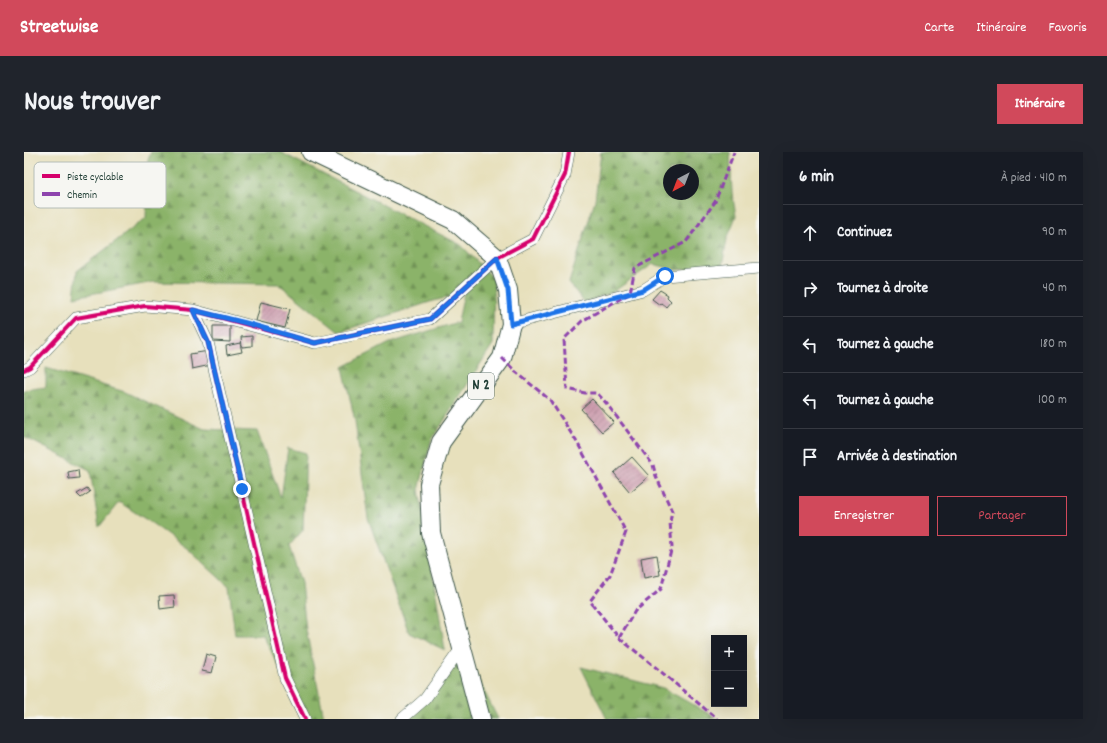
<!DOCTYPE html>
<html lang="fr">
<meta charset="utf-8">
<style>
:root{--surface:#171b24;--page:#20242c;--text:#f1f3f6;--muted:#9ea1a6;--line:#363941;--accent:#d1495b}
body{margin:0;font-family:Dekko,sans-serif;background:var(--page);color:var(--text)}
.controls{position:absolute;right:12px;bottom:12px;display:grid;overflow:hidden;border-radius:0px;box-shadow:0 4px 16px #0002}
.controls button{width:36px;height:36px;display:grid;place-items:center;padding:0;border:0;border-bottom:1px solid var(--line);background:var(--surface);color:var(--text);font:20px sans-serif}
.compass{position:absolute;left:639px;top:12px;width:36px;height:36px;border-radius:50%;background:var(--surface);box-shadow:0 4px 16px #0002;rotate:222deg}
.stop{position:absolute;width:12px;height:12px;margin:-9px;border:3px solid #1a73e8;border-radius:50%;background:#fff}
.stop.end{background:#1a73e8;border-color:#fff;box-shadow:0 1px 4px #0008}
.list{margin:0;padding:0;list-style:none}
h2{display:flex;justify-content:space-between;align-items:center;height:52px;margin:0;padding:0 16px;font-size:17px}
h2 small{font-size:13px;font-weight:400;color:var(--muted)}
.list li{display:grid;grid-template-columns:26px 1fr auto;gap:12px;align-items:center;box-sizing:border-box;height:56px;padding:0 16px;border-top:1px solid var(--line)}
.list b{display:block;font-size:15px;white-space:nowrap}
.list em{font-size:13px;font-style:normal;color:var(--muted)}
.actions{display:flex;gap:8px;padding:12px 16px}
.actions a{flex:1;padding:9px 0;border:1px solid var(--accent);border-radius:0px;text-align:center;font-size:14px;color:var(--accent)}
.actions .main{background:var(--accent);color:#fff}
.icon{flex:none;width:22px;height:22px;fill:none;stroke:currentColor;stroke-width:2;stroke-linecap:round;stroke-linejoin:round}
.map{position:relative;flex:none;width:735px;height:567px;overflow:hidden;border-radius:0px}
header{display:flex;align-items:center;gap:24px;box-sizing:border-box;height:56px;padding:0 20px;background:var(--accent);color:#fff}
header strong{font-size:19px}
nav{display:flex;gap:22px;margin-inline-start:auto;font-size:14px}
.intro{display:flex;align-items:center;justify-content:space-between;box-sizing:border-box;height:96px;padding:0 24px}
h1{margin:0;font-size:28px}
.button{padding:10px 18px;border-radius:0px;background:var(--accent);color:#fff;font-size:14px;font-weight:700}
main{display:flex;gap:24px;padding:0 24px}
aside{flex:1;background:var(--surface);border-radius:0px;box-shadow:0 4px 16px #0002}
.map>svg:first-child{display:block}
</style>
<header>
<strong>Streetwise</strong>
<nav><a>Carte</a><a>Itinéraire</a><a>Favoris</a></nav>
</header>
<div class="intro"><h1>Nous trouver</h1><a class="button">Itinéraire</a></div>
<main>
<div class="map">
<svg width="735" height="567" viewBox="0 0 735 567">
<defs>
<pattern id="forest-firs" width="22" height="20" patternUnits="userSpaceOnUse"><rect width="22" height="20" fill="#8bb369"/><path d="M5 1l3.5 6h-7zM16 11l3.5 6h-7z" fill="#719357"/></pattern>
<pattern id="building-hatch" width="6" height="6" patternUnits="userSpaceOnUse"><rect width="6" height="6" fill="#cc9bad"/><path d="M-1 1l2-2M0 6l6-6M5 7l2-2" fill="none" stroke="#a5808e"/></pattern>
</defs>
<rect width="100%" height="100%" fill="#f6f6f2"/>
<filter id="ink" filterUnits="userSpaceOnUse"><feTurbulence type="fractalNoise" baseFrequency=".025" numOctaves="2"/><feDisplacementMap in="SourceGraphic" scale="8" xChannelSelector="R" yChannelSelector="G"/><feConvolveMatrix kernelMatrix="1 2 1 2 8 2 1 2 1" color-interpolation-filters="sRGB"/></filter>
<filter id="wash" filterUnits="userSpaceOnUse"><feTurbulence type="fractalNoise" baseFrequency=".012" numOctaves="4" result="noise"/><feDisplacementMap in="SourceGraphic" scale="16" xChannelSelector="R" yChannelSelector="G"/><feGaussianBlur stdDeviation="0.9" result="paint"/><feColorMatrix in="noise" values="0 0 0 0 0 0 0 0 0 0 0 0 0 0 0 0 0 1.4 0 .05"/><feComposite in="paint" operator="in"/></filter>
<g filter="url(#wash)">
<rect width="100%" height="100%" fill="#e7e0bc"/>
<path fill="url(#forest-firs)" stroke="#55784e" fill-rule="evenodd" d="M127,0H256L437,93L470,127L469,192L407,289L395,338L421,498L385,481L344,366L331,269L319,215L366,191L434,170L440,141L406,150L315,180L255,132L130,130L50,145L53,119L122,66L124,8Z
M577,0H706L708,40L712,64L703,87L698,115L652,118L629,112L589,140L560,150L545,131L571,48ZM645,18H669V42H645Z
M22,216L101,240L180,277L233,279L257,346L264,296L282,301L279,378L265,394L277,431L282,478L300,566L281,567L239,483H211L205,435L164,397L129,372L95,350L75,375L66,318L0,285V238L22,235Z
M438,495L474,567H372L401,547Z
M557,515L639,536L694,567H583Z"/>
<g id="blocks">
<path fill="url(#building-hatch)" d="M636,138L644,143L643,145L647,149L642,155L637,151L636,153L628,147Z
M237,150L266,157L261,176L232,169Z
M189,174H206V190L189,189Z
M228,184V194L218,195L217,185Z
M216,191L218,200L203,203L202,194Z
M185,199L187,213L168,217L166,202Z
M568,247L590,270L578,280L557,257Z
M608,305L625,324L606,340L590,321Z
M54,318L55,326L45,327L44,320Z
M63,336L66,340L57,346L53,342Z
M633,403L636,423L620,426L617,406Z
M150,443L151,455L136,457L135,444Z
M182,502L192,505L188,521L178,519Z"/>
</g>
</g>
<g filter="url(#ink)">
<use href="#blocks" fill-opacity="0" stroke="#3d5548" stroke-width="1"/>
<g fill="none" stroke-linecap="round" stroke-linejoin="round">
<defs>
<path id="street" d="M169,158L184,190L261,526L281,567
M487,172L619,138L641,124L735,116
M0,218L6,215L52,166L121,154L169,158L291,191L406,167L473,106L509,87L541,23L545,0
M378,567L401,547L438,495"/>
<path id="primary" d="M287,0L429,68L473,106L484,138L487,172L478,206L417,290L405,332L407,381L457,567"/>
</defs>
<use href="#street" stroke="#3d5548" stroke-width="12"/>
<use href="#primary" stroke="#3d5548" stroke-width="20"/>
<use href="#street" stroke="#fff" stroke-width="11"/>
<use href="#primary" stroke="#fff" stroke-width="18"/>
<path stroke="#8e44ad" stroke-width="3" stroke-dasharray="6 3" stroke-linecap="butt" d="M478,206L492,220L526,248L554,292L602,380L586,423L566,449L595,486L629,513L693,567
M595,486L611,459L637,437L648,395L646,370L648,359L632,324L629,313L583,252L573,241H561L543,237L540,187L558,169L606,141L611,116L662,90L691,50L710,0"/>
<defs>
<path id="cycleway" d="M169,158L184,190L261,526L281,567
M0,218L6,215L52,166L121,154L169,158L291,191L406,167L473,106L509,87L541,23L545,0"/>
</defs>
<use href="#cycleway" stroke="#f6f6f2" stroke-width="6"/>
<use href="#cycleway" stroke="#d6006c" stroke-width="4"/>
</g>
</g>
<g fill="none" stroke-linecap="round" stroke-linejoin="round" filter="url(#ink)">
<path stroke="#1a73e8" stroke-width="5" d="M218,337L184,190L169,158L222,171L291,191L406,167L473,106L484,138L487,172L619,138L641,124"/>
</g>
<g text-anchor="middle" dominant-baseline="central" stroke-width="3.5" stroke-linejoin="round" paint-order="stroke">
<rect fill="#f6f6f2" stroke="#60746d" stroke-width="1" x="444" y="221" width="26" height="26" rx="3"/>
<g font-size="15" font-weight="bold" fill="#1f3d34">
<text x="457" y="234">N 2</text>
</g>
</g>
<rect x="10" y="10" width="132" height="46" rx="6" fill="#f6f6f2" stroke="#b6beb9" stroke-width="1"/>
<rect x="18" y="22" width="18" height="4" fill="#d6006c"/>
<rect x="18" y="40" width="18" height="4" fill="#8e44ad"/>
<g font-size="11" fill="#1f3d34">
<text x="43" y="28">Piste cyclable</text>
<text x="43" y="46">Chemin</text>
</g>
</svg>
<div class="controls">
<button>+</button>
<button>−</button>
</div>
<svg class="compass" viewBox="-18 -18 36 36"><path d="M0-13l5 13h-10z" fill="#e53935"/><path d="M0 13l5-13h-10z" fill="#9ea1a6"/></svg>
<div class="stop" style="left:641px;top:124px"></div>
<div class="stop end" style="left:218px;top:337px"></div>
</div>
<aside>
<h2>6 min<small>À pied · 410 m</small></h2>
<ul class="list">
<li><svg class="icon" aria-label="ahead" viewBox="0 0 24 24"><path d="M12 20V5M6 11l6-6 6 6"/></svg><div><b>Continuez</b></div><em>90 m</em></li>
<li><svg class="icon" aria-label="right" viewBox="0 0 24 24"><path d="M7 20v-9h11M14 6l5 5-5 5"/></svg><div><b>Tournez à droite</b></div><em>40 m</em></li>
<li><svg class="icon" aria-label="left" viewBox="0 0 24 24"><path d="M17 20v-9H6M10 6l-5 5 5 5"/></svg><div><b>Tournez à gauche</b></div><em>180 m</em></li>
<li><svg class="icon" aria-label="left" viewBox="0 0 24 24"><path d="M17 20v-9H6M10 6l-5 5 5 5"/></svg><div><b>Tournez à gauche</b></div><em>100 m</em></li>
<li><svg class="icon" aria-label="arrive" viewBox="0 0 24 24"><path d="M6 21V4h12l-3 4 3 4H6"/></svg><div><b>Arrivée à destination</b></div></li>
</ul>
<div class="actions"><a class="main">Enregistrer</a><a>Partager</a></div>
</aside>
</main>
